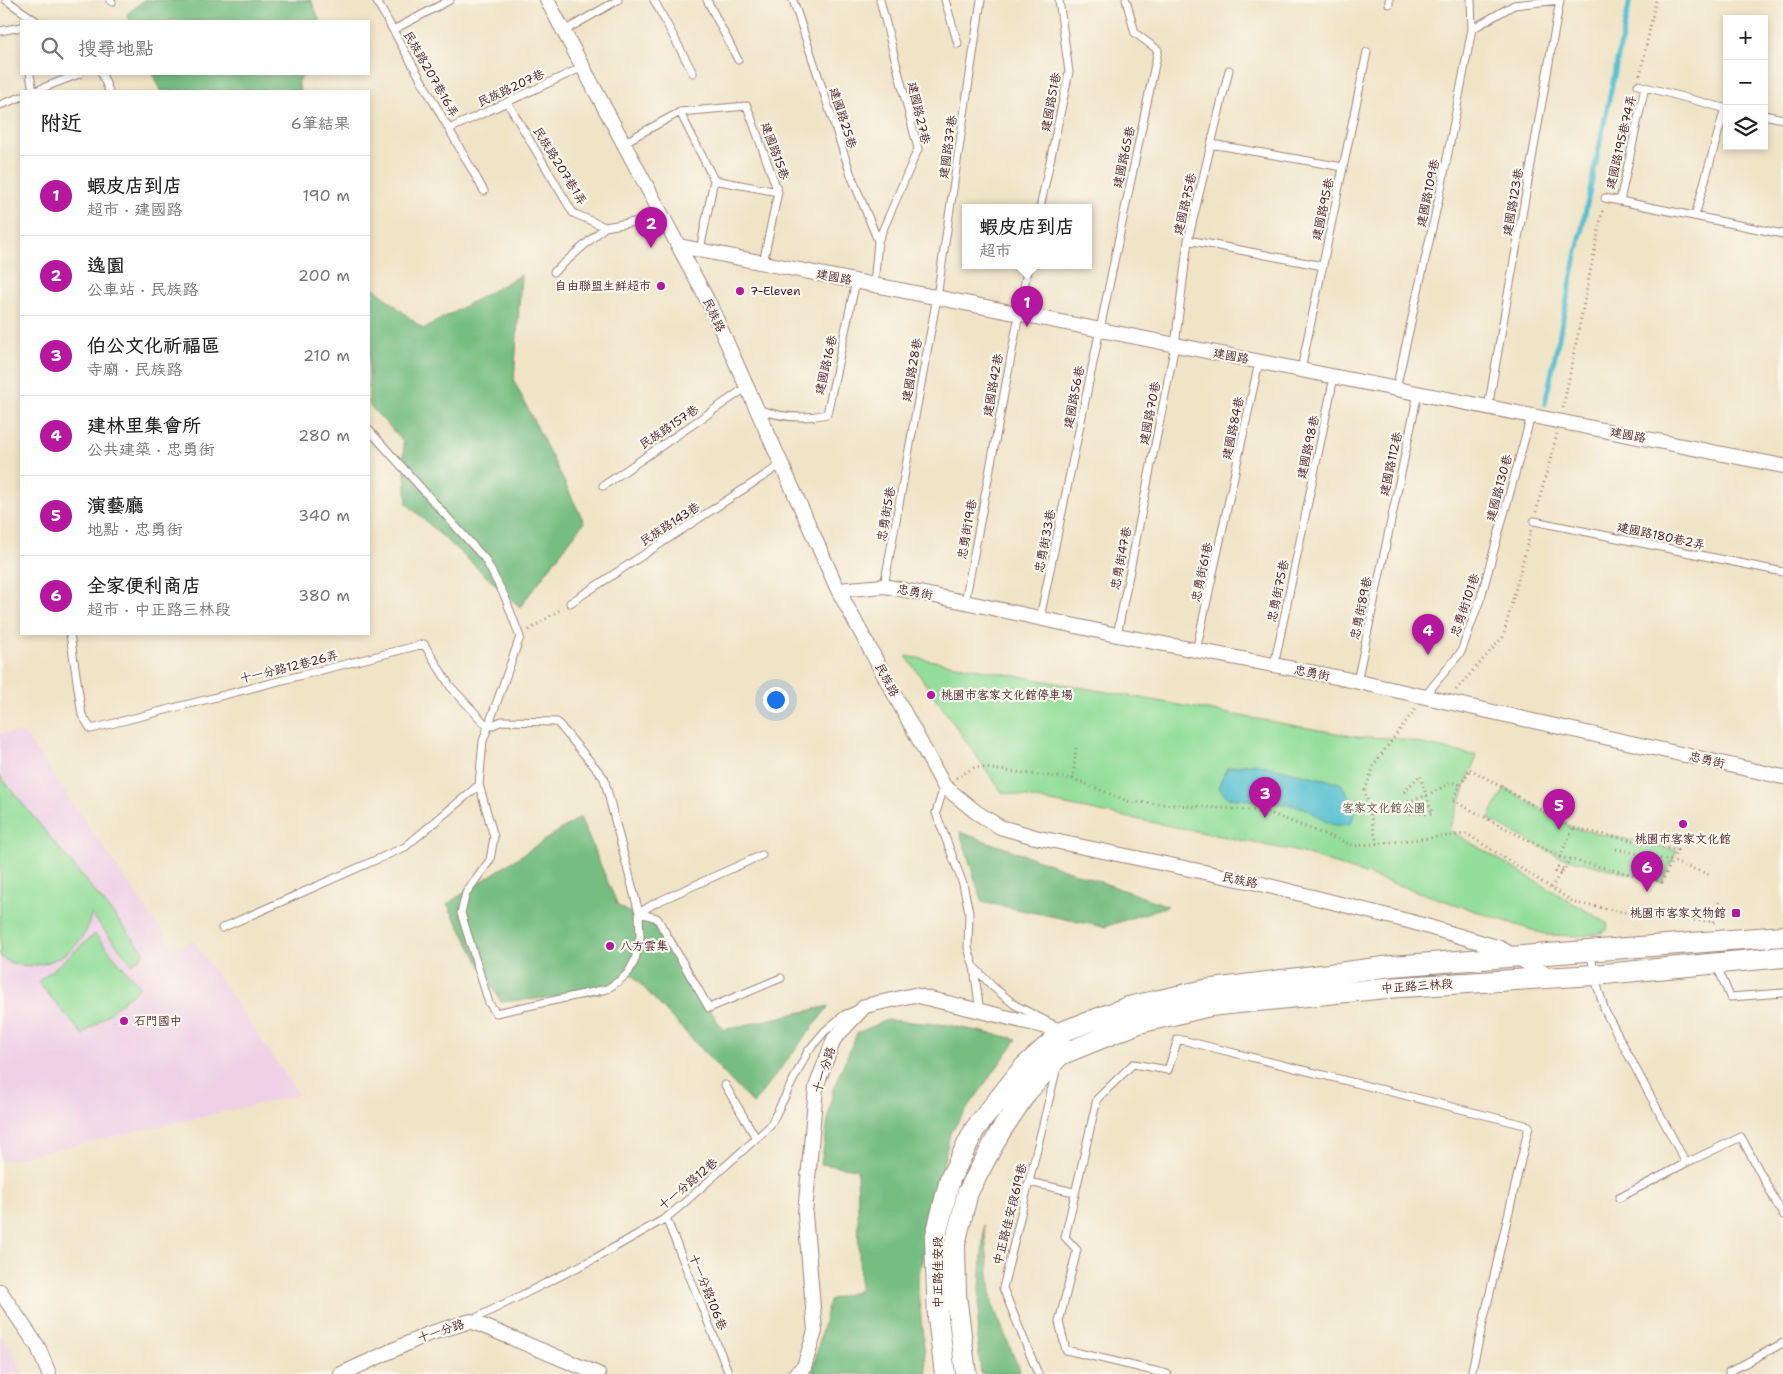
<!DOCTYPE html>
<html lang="zh-TW">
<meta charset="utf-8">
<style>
:root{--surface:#fff;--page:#f2f2f2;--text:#222;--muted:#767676;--line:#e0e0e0;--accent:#b5179e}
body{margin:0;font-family:"Shantell Sans","LXGW WenKai TC",sans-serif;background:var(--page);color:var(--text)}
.controls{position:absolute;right:15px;top:15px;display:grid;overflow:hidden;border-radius:0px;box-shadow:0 2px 8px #0003}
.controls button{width:45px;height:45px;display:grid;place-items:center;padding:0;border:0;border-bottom:1px solid var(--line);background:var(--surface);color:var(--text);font:25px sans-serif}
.you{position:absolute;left:775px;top:699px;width:18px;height:18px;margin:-12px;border:4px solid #fff;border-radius:50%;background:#1a73e8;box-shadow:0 0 0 8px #1a73e833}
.badge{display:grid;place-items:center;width:32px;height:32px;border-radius:50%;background:var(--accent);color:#fff;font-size:16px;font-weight:700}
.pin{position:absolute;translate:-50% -41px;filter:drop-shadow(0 1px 2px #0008)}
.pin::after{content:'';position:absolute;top:26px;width:18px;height:15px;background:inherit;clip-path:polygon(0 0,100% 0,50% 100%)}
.popup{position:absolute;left:962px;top:204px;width:130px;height:65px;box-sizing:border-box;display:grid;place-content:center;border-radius:0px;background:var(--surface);filter:drop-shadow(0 1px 4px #0005);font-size:16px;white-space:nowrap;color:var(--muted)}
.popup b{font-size:19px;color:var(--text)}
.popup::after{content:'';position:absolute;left:50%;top:100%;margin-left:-10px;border:10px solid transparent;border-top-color:var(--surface)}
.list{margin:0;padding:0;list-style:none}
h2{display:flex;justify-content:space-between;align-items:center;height:65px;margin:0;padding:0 20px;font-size:21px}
h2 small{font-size:16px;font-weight:400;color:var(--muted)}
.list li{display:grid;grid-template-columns:32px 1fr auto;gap:15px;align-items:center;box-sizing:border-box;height:80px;padding:0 20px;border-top:1px solid var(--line)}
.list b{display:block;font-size:19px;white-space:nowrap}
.list p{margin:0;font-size:16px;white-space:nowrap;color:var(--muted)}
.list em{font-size:16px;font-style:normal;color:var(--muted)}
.icon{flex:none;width:28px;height:28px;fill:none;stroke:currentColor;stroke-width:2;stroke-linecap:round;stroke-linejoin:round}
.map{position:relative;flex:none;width:1783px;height:1374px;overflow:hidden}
.search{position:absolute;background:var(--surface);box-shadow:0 2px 8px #0003;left:20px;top:20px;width:350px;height:55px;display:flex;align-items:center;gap:12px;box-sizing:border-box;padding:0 18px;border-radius:0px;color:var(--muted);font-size:19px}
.panel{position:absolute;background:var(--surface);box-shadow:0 2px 8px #0003;left:20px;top:90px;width:350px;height:545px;border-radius:0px}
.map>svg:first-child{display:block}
</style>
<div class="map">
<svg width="1783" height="1374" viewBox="0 0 1783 1374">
<rect width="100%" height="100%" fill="#fbf7ec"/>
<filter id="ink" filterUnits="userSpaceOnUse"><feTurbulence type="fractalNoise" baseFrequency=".02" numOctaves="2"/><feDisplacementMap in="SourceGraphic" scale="10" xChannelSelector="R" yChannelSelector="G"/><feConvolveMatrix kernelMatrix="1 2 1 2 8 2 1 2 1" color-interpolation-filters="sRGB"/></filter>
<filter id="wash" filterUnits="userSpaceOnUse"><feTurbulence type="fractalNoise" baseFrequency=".0096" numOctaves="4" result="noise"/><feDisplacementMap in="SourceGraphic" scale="20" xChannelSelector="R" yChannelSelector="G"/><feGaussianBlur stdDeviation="1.12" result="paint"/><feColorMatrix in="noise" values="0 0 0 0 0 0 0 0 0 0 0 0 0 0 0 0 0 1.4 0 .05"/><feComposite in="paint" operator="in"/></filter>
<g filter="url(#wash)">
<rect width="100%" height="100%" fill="#f0e4c7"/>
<path fill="#efd0e6" d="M0,733H24L173,947L194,941L299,1095L0,1162Z
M0,1334L7,1341L23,1374H0Z"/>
<path fill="#93de9a" stroke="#6e7e62" d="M906,656L1358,737L1396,738L1477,756L1449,830L1607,923L1608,928C1598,939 1561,935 1547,935L1299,852L1002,792Z
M0,776L145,953L132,964L91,914C89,922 88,929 83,936C67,961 25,977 0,956Z
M1505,788L1573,828L1677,850L1662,882L1560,857L1488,819Z
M95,934L140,987L83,1035L38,982Z"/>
<path fill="#76bd82" stroke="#606e56" d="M144,0H311L320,21H130L127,14Z
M153,74H306L298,81L300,91H160Z
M521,275L514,381L584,522L520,607L407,504L403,441L369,405V284L423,329Z
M580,817L618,906L659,928L723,1030L829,1006L753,1104L629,972L601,993L501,1002L447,904Z
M960,832L1168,906L1104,927L982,902Z
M887,1020L948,1025L1017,1039L950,1133L917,1283L927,1374H812L829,1300L860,1290L857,1169L821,1164L833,1089L857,1033Z
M984,1225L992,1303L1021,1374H981L977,1337Z"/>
<path fill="#56c1d1" stroke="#50707e" d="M1253,763L1340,783L1357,806L1351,823C1329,830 1324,818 1306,809C1293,803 1245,800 1228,798L1218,787L1227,768Z"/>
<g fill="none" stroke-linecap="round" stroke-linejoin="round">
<path stroke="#56c1d1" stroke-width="5" d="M1545,404L1630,0"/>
</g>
</g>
<g filter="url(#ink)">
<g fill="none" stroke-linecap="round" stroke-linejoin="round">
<defs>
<path id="lane" d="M6,0L36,21
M110,0L112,2
M376,0L484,191
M654,0L693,73
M707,0L738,60
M793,0L851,175L878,241
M945,0L958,44
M1389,0V4
M1472,29L1514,5L1560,0
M393,30L450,0
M0,31L21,27
M564,31L618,0
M30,74L33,91
M102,74L109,91
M1638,85L1727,109
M35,91L79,74
M507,102L573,213L605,227
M0,105L21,97
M680,112L714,180L778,192
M1764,115L1783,119
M449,129L583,67
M623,143L680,112L747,106L778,192L763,263
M1211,144L1343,167
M1605,198L1783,234
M1620,201L1645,87
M1040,208L1069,72L1059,0
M1695,216L1725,108
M1188,240L1323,266
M700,250L714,180
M554,272L605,227L663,217
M874,285L878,241L918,149L880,0
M1301,370L1367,52
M1396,389L1442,184L1472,29L1471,0
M1488,408L1560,0
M757,409C780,417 803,420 827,414L856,281
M369,430L485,559L505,597L520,637L483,741L479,785L494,837L490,860L466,893L461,913L489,1003L496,1013L607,989L619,981L628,973L635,960L640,937L639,913L655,903L762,855
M603,486L747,387
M1534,521L1783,572
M884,586L937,297L981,0
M965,602L1028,266
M570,603L782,464
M1040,618L1158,50L1135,33L1126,0
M70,634L82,715L91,729L424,644L450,686L488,727L502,721L557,722L604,778L639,913L657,918L709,1008L781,978
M1117,635L1175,345L1188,240L1229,70
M1196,651L1259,362
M1274,666L1334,377
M1357,682L1418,393
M1424,697L1461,652L1481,597L1531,416
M944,786L936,813L963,884L969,912L968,948L974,967L980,1012
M222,928L405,847L479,785
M1591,952L1594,975L1605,1011L1686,1163L1741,1137L1783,1215
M1717,966L1730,997L1783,993
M974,967L992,986L1015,1005L1052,1024
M725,1085L756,1138
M1029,1182L1074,1192
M1619,1198L1686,1163
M666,1218L729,1374
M472,1320L594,1259L666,1218L684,1203L770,1126L808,1051L825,1031L844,1015L856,1010
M1038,1374L1003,1288L1057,1067
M1167,1374L1066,1350L1059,1322L1077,1250L1065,1237L1097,1099L1133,1064L1168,1070L1178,1039L1529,1126L1471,1374
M1730,1374L1729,1372L1783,1343"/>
<path id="street" d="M547,0L710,305L838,590L944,786L976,812L1000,827L1035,837L1257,883L1412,922L1500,948L1550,976
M679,246L1783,466
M838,590L884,586L965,602L1117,635L1341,678L1783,777
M0,1291L38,1347L49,1374
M341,1374L428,1334L471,1321L598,1374
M795,1374L804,1367L815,1331L805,1214L816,1087L834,1039L865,1006L914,995L1064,1031"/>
<path id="secondary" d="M945,1374L938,1318L935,1239L950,1179L975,1129L1023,1068L1064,1031L1128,1007L1205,990L1392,966L1783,936
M966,1374L956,1295L955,1244L968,1192L1000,1132L1027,1092L1060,1055L1139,1023L1210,1006L1386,988L1594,975L1783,957"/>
</defs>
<use href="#lane" stroke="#9d8279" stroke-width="9"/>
<use href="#street" stroke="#9d8279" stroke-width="16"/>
<use href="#secondary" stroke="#9d8279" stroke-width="22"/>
<path stroke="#9d8279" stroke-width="3" stroke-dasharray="1 4" stroke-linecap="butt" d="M1640,75L1656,0
M1608,188L1615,163
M1563,408L1603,208
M1536,512L1557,434
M529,630L561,609
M1456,690L1503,637L1531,530
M1470,769L1573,828L1677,850L1662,882L1560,857L1452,800Z
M956,778L975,767L1073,779L1130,802L1264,811L1355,846L1467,834L1575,903L1645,916L1715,922
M1073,779L1076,748
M1404,792L1420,775L1432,814L1410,813
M1408,802L1428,795L1452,782L1461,785
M1642,843L1645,831
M1377,844L1365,790L1375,763L1416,708
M1616,849L1672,861L1710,875
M1560,857L1573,828
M1551,888L1563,869
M1713,922L1719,901"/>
<use href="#lane" stroke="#fff" stroke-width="7"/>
<use href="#street" stroke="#fff" stroke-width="14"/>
<use href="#secondary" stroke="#fff" stroke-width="20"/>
<path stroke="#9d8279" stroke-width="3" stroke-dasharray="1 4" stroke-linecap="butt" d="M1563,869L1558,867L1556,872L1562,875L1569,860"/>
</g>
</g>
<g fill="#b5179e" stroke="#fbf7ec" stroke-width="2">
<circle cx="661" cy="286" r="5"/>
<circle cx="740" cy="291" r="5"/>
<circle cx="931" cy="695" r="5"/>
<circle cx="1683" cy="824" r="5"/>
<rect x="1731" y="908" width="10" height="10" rx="2.5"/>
<circle cx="610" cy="946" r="5"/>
<circle cx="124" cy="1021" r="5"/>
</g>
<g text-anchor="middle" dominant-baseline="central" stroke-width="4.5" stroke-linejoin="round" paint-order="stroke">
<g font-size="12" fill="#4a1f2b" stroke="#fbf7ec">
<text transform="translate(431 74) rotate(60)">民族路207巷16弄</text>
<text transform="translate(511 88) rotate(-25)">民族路207巷</text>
<text transform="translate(1051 102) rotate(-79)">建國路51巷</text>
<text transform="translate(919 113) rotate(77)">建國路27巷</text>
<text transform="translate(843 118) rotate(72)">建國路25巷</text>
<text transform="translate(1621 142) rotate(-77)">建國路195巷74弄</text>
<text transform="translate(948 147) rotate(-82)">建國路37巷</text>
<text transform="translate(775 151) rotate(70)">建國路15巷</text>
<text transform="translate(1124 157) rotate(-78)">建國路65巷</text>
<text transform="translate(560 166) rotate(58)">民族路207巷1弄</text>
<text transform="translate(1428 193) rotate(-78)">建國路109巷</text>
<text transform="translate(1513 202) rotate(-80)">建國路123巷</text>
<text transform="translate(1185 204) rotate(-77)">建國路75巷</text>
<text transform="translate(1323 209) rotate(-78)">建國路95巷</text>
<text transform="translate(834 277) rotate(11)">建國路</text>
<text transform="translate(714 315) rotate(65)">民族路</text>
<text transform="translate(1231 356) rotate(11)">建國路</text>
<text transform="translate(826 365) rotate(-77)">建國路16巷</text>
<text transform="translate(912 370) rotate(-80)">建國路28巷</text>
<text transform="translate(993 385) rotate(-80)">建國路42巷</text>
<text transform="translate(1074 397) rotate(-79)">建國路56巷</text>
<text transform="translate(1150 413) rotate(-79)">建國路70巷</text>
<text transform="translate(669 427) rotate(-34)">民族路157巷</text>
<text transform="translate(1233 428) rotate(-78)">建國路84巷</text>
<text transform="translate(1628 435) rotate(11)">建國路</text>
<text transform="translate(1308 447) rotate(-78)">建國路98巷</text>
<text transform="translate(1391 464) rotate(-78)">建國路112巷</text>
<text transform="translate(1499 488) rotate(-75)">建國路130巷</text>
<text transform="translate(886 514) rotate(-80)">忠勇街5巷</text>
<text transform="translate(670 524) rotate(-33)">民族路143巷</text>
<text transform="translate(967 529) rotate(-80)">忠勇街19巷</text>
<text transform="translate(1661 536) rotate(12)">建國路180巷2弄</text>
<text transform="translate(1045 541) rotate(-79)">忠勇街33巷</text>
<text transform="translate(1121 558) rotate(-79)">忠勇街47巷</text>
<text transform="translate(1202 572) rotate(-78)">忠勇街61巷</text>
<text transform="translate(1278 591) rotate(-78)">忠勇街75巷</text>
<text transform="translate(915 592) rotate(11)">忠勇街</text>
<text transform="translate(1465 605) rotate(-71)">忠勇街101巷</text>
<text transform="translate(1361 608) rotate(-78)">忠勇街89巷</text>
<text transform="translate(289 667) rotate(-14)">十一分路12巷26弄</text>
<text transform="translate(1312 673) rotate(11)">忠勇街</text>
<text transform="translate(887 680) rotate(62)">民族路</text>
<text transform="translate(1707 760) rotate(13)">忠勇街</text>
<text transform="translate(1240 880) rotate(12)">民族路</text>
<text transform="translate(1417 986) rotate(-4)">中正路三林段</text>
<text transform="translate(824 1070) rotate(-72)">十一分路</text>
<text transform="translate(688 1184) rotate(-40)">十一分路12巷</text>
<text transform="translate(1010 1214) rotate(-76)">中正路佳安段619巷</text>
<text transform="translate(938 1272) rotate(-90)">中正路佳安段</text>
<text transform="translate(708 1292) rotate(68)">十一分路106巷</text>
<text transform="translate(441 1331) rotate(-19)">十一分路</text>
</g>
<g font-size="12" fill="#4a1f2b" stroke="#fbf7ec" text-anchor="start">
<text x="651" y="286" text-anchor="end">自由聯盟生鮮超市</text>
<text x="750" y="291">7-Eleven</text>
<text x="941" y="695">桃園市客家文化館停車場</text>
<text x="1683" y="839" text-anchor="middle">桃園市客家文化館</text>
<text x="1726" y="913" text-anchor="end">桃園市客家文物館</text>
<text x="620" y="946">八方雲集</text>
<text x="134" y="1021">石門國中</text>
</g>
<g font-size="12" fill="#60584c" stroke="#fbf7ec">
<text x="1384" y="808">客家文化館公園</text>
</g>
</g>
</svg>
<div class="controls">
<button>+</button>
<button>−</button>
<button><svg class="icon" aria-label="layers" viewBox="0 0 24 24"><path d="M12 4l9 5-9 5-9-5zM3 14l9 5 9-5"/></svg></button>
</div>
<div class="you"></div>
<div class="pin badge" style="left:1027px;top:327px">1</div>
<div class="popup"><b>蝦皮店到店</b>超市</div>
<div class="pin badge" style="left:651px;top:248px">2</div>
<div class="pin badge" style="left:1265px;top:818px">3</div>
<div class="pin badge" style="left:1428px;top:655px">4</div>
<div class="pin badge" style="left:1559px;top:830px">5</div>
<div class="pin badge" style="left:1647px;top:892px">6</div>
<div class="search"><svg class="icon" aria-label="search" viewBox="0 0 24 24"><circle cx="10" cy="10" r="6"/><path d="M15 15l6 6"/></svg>搜尋地點</div>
<section class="panel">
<h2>附近<small>6筆結果</small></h2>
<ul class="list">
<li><span class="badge">1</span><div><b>蝦皮店到店</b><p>超市 · 建國路</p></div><em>190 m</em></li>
<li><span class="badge">2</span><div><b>逸園</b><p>公車站 · 民族路</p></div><em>200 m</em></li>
<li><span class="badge">3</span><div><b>伯公文化祈福區</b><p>寺廟 · 民族路</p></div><em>210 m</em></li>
<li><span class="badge">4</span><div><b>建林里集會所</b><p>公共建築 · 忠勇街</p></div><em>280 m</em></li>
<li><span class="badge">5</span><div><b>演藝廳</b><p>地點 · 忠勇街</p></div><em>340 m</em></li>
<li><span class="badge">6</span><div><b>全家便利商店</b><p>超市 · 中正路三林段</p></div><em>380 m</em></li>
</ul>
</section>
</div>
